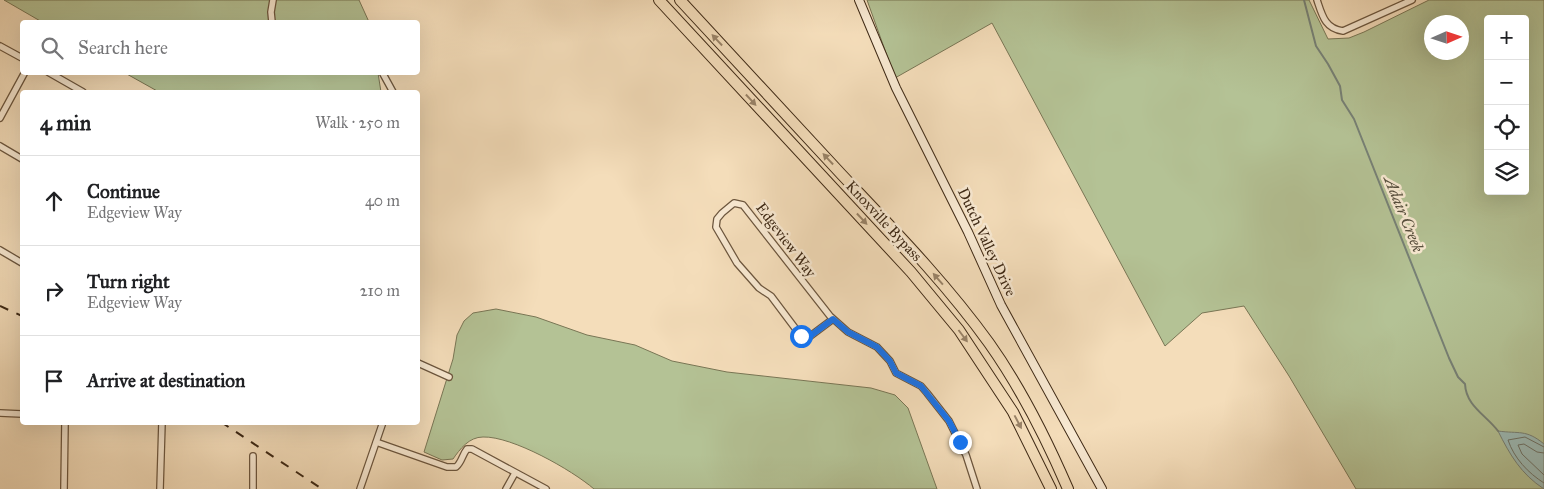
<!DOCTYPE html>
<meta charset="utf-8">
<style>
:root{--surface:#fff;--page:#f6f6f6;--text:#202124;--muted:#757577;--line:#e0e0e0}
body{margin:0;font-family:"IM FELL Great Primer",serif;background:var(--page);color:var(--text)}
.controls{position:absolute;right:15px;top:15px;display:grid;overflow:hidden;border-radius:5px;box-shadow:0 5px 20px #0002}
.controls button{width:45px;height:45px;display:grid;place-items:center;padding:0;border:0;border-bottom:1px solid var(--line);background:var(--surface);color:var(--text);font:25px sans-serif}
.compass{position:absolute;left:1424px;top:15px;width:45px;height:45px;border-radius:50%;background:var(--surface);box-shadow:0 5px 20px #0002;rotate:87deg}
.stop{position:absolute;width:15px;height:15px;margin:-11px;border:4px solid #1a73e8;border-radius:50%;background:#fff}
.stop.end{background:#1a73e8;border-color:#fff;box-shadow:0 1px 5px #0008}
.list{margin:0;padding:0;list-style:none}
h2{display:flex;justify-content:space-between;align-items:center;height:65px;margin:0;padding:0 20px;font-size:21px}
h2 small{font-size:16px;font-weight:400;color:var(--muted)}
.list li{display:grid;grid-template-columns:32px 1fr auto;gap:15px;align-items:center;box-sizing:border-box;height:90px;padding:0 20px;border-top:1px solid var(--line)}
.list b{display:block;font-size:19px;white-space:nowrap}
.list p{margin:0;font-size:16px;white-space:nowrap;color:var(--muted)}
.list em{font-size:16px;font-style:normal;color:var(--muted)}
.icon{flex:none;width:28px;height:28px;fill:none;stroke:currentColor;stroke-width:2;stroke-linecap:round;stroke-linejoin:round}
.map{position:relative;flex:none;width:1544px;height:489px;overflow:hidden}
.search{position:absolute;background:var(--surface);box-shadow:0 5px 20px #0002;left:20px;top:20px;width:400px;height:55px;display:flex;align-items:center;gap:12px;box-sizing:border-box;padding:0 18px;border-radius:5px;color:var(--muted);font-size:19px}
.panel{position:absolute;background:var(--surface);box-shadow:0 5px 20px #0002;left:20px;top:90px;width:400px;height:335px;border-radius:5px}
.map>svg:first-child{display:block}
</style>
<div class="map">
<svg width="1544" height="489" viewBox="0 0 1544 489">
<rect width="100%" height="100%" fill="#f4ddba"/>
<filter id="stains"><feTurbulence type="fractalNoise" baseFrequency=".004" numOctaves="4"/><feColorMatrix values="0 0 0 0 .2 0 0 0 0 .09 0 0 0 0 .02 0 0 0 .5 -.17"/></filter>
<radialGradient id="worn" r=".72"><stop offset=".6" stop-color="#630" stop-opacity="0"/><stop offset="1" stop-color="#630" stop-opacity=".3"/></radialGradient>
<path fill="#b4c295" stroke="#797655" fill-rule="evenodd" d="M4,0H359L369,22H42Z
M867,0H1309L1328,39L1349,38L1364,32L1429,0H1544V489H1356L1289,376L1244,306L1202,313L1165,346L992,23L895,78ZM1488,19H1525V191H1488ZM1432,22H1462V52H1432Z
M125,73H378L381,92H159Z
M496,309L536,317L587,335L635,345L672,361L727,372L871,388L895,395L908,408L937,489H594C572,470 512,436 483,437C469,437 460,449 453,459L442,460L424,452L453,359L457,335L464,321L473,313Z"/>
<path fill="#9dbbb6" stroke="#778176" d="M1498,431C1519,434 1526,429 1544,444V489C1521,474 1510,455 1498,431Z"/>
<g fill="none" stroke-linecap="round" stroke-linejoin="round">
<path stroke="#6e7266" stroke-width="1" d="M1544,447L1525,437L1508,440C1514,458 1528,473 1544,483
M1544,453L1537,452L1524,444L1518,445L1522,454L1544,475"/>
<path stroke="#778176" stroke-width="2" d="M1304,0L1316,46L1328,64L1340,86L1342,100L1354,119L1449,358L1458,377L1465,384C1466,406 1486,415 1498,431"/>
<defs>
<path id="street" d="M1317,0C1322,15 1325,29 1343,31L1412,0
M272,22L271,12L273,0
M0,46L22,58
M48,72L83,92
M382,72L393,92
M0,118L25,72
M0,146L22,159
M0,250L22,263
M833,319L809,337L801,336L771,296L759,288L737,263L716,227L717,219L722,213L734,203L743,205L830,316L848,332L877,347L890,361L896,373L921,386L927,393L949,421L966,455L977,489
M418,363L449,377
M0,413L22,414
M376,442L447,467H456C462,462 462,455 467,449H472L546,489
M64,489L65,422
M160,489L162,422
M253,489V456
M360,489L383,422
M506,489L515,473"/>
<path id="secondary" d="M859,0L896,88L968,232L1001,305L1102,489"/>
<path id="highway" d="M659,0L911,272L959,330L1013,412L1051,489
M680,0C734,58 788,116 842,175C893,229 945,282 989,343C1021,388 1046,438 1068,489"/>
</defs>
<use href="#street" stroke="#6c563e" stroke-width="8"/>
<use href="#secondary" stroke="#3e2915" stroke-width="10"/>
<use href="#highway" stroke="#3e2915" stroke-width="12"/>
<use href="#street" stroke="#f8e9d2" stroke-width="5.5"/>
<use href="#secondary" stroke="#f8e9d2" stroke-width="8"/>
<use href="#highway" stroke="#f4ddba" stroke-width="10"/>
<path stroke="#3e2915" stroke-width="2" stroke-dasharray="9 9" stroke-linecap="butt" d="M0,306L22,316
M221,422L322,489"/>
</g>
<defs><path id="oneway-solid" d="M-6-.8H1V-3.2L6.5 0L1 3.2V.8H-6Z" transform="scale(1.25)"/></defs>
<g fill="#998368">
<use href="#oneway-solid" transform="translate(717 40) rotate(-133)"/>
<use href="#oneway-solid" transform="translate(751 100) rotate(47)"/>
<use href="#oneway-solid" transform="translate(828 159) rotate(-133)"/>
<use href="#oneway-solid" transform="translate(862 219) rotate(47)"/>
<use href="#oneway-solid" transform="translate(938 279) rotate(-131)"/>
<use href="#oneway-solid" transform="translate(963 336) rotate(53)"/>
<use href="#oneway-solid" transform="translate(1018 422) rotate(62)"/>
</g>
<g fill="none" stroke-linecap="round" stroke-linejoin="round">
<path stroke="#1a73e8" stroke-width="6" d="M801,336L809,337L833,319L848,332L877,347L890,361L896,373L921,386L949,421L960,442"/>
</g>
<g text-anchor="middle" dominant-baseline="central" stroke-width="5" stroke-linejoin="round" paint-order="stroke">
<g font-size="15" fill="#3e2915" stroke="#f8e9d2">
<text transform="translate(884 221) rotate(47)">Knoxville Bypass</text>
<text transform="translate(786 240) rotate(53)">Edgeview Way</text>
<text transform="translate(987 242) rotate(65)">Dutch Valley Drive</text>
</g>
<g font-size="16" font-style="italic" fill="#564e3d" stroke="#f8e9d2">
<text transform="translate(1404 214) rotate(68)">Adair Creek</text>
</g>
</g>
<rect width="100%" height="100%" filter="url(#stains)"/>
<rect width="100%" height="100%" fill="url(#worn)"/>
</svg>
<div class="controls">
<button>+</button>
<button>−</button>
<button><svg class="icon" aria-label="locate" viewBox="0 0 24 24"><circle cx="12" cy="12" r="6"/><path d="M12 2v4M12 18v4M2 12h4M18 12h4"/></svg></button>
<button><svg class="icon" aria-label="layers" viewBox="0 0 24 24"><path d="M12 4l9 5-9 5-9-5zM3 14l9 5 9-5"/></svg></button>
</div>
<svg class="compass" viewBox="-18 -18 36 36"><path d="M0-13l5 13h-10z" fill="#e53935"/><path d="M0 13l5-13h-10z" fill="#757577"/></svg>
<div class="stop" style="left:801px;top:336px"></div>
<div class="stop end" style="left:960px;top:442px"></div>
<div class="search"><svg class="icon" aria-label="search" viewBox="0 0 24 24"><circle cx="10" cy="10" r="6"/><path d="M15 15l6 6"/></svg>Search here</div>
<section class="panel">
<h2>4 min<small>Walk · 250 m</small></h2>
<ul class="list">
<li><svg class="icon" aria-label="ahead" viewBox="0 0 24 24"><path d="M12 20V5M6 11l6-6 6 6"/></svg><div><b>Continue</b><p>Edgeview Way</p></div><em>40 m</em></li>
<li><svg class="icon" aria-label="right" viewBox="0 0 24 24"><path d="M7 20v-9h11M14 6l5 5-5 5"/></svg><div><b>Turn right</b><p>Edgeview Way</p></div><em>210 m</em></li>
<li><svg class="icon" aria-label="arrive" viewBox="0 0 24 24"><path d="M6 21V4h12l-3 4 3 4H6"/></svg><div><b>Arrive at destination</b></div></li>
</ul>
</section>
</div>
